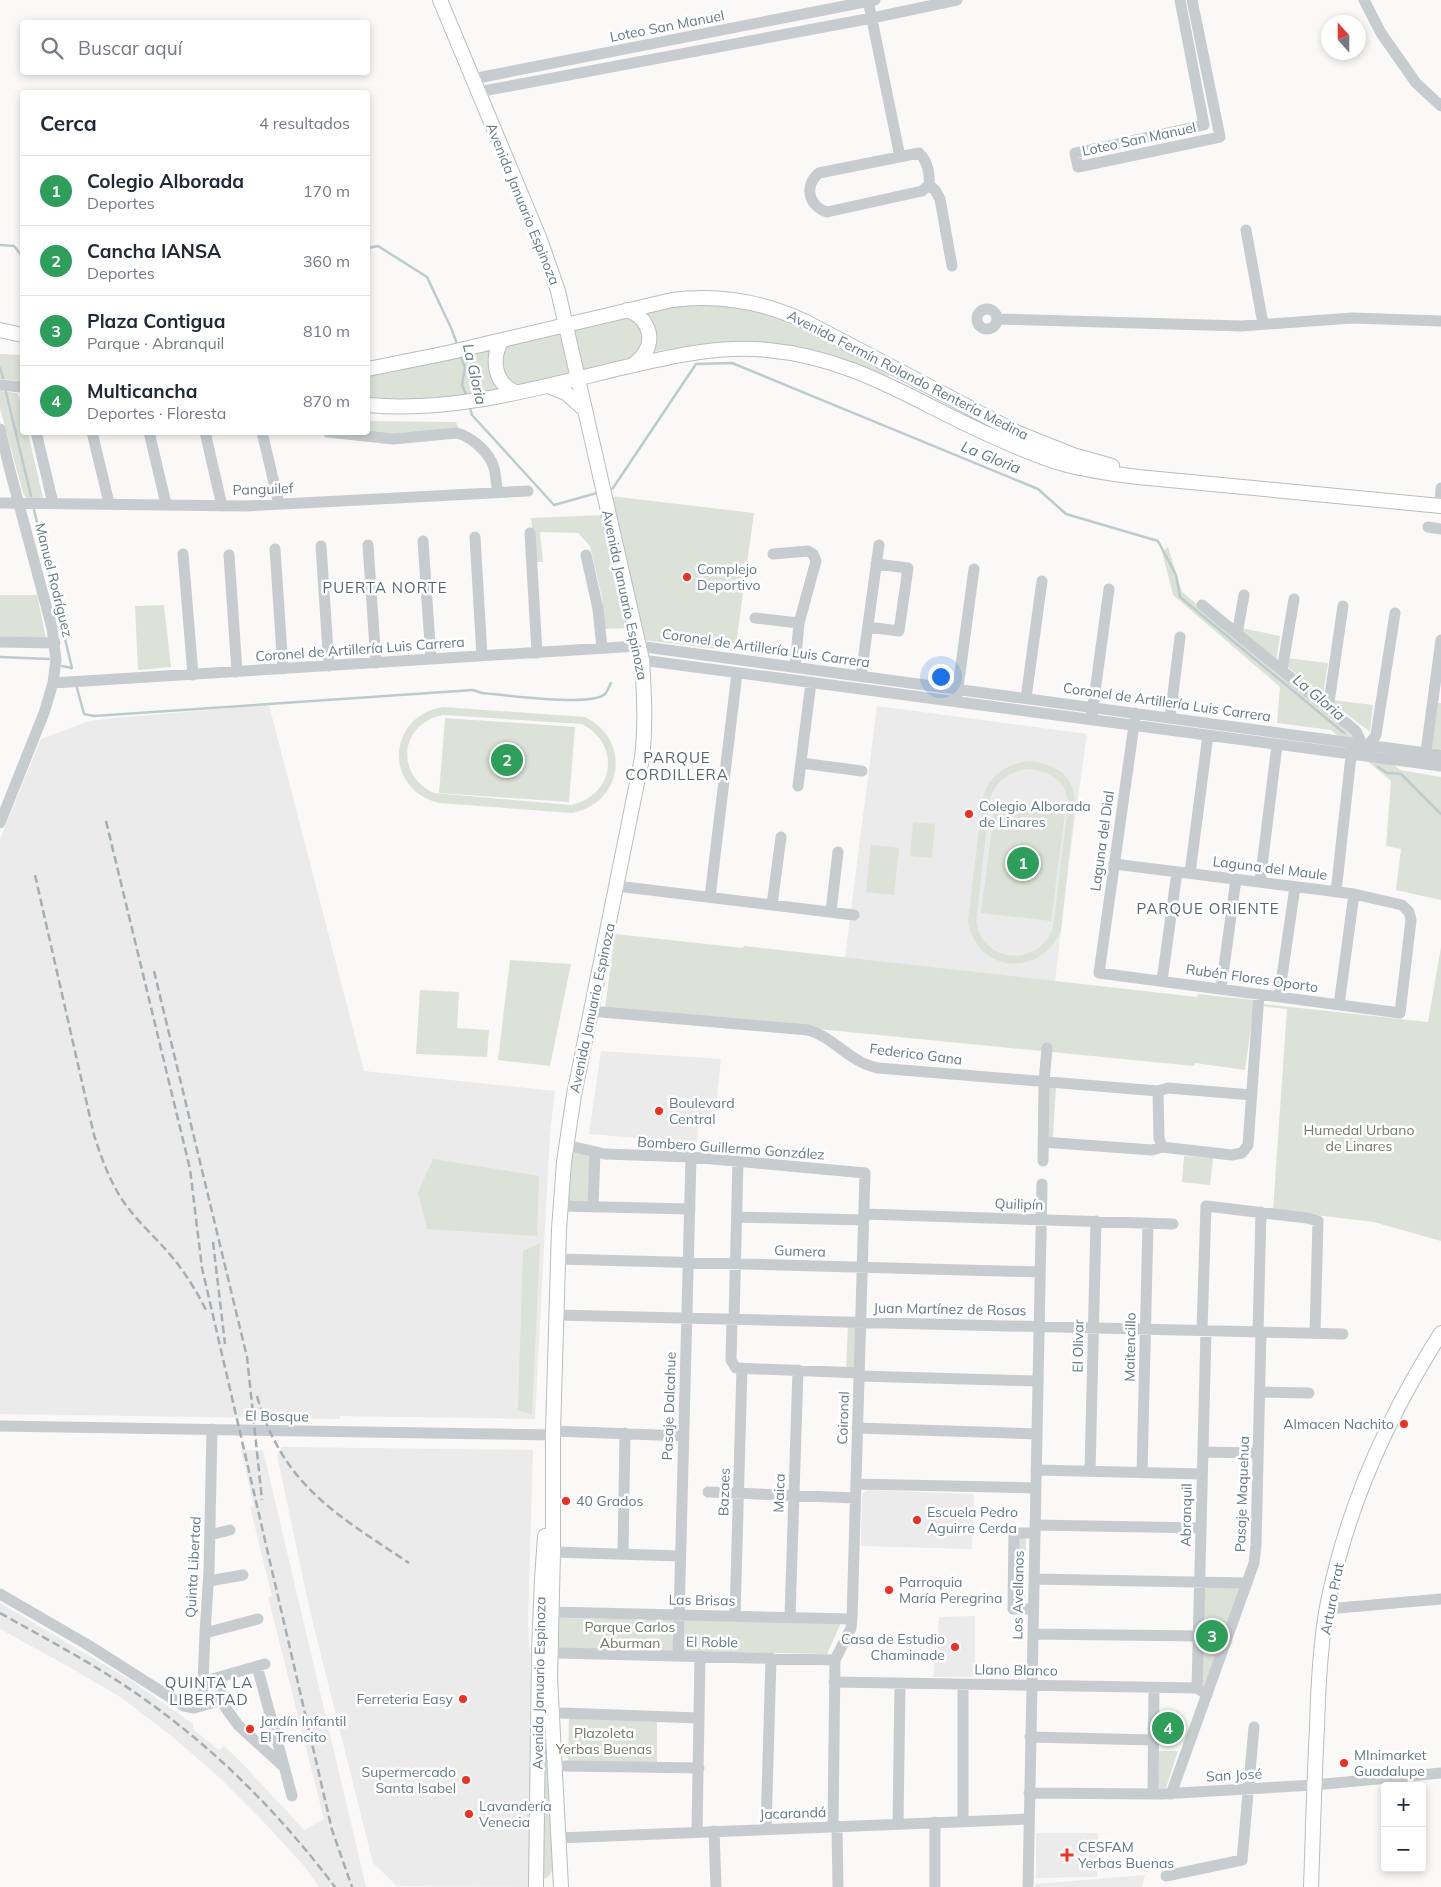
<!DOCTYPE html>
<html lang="es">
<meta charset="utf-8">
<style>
:root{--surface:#fff;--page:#f2f2f3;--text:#1f2937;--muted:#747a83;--line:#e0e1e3;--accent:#2563eb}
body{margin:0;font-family:Mulish,sans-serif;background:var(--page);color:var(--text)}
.controls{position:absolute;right:15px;bottom:15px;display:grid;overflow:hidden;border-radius:5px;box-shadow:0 2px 8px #0003}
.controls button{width:45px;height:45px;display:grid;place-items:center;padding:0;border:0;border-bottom:1px solid var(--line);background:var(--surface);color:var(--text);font:25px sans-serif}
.compass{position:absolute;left:1321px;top:15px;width:45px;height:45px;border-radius:50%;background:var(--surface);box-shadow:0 2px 8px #0003;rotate:339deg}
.you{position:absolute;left:940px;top:676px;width:18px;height:18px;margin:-12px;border:4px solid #fff;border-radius:50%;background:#1a73e8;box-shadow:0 0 0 8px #1a73e833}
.badge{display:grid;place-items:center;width:32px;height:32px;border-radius:50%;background:var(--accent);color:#fff;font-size:16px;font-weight:700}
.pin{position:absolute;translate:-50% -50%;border:2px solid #fff;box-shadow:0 1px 5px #0006}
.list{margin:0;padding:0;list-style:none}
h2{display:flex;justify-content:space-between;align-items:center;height:65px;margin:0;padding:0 20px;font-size:21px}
h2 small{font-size:16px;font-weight:400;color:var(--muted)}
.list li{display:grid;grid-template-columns:32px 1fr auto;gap:15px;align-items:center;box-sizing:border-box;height:70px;padding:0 20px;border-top:1px solid var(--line)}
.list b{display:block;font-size:19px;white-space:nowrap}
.list p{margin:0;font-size:16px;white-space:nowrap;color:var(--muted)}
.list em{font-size:16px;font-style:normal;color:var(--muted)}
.icon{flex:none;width:28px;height:28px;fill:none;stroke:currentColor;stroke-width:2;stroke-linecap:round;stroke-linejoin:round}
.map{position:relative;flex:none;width:1441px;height:1887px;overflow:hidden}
.search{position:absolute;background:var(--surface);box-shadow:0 2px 8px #0003;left:20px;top:20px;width:350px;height:55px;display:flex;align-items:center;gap:12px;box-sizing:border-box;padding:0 18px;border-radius:5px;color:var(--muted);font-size:19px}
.panel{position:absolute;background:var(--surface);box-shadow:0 2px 8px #0003;left:20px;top:90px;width:350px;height:345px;border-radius:5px}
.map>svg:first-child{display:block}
</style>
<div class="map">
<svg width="1441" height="1887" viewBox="0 0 1441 1887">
<rect width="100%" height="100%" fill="#faf9f7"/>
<path fill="#eaebea" d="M269,705L364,1071L555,1091L550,1133L535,1419L340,1416V1419L0,1414V839L41,739L89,721L113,718Z
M877,706L1087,734L1069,861L1055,982L845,958Z
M601,1051L721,1059L715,1116L699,1117L697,1143L589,1134Z
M282,1447L533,1450L528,1623L530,1653L531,1887L397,1886L373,1863L310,1611L277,1455Z
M241,1450H263L366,1887H319L305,1867L260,1818L220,1778L174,1738L122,1698L71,1668L0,1629V1603L132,1681L193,1724V1729L219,1750L224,1746L242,1763L304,1830L324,1819L268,1597L272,1596L250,1507L254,1506Z
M867,1490L974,1494L972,1549L861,1546L862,1494Z
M975,1616V1677H933L939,1617Z
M1036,1833H1098L1097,1877L1036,1878Z
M1145,1875L1142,1887H1035V1884Z"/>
<path fill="#dce2d7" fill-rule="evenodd" d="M665,304H727L786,317L895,372L888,376L850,362L783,344L750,343L711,344L662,350L548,378L468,395L418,402L368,399V372Z
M0,354L22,355V381L0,379Z
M0,391L17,393C24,405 22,418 22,432L28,433L43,498H26L23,493L0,408Z
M368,421L456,422L459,429L387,434L368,432Z
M610,496L754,513L735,651L643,640Z
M603,515L629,628L604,629L602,598L590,546L578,533L540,532L543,562H536L531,518Z
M1168,547L1182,592L1400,770L1441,777V900L1396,890L1401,849L1386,846L1391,781L1331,730L1277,723L1280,687L1173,595L1162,552Z
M0,595H37L46,638H0Z
M164,605L171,667L138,670L135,606Z
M1241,628L1280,636L1276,662L1240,632Z
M1286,658L1328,663L1323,695L1285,665Z
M1332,700L1373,705L1370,732L1331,702Z
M1435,703H1441V749L1430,748Z
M443,707L585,717C632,740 623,803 572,813L439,803C383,789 387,716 443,707ZM444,715L582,724C622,745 614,796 571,805L434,793C394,775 400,722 444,715Z
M445,718L575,727L569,802L439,793Z
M1030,761C1057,765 1075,775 1075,805L1061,930C1041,979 976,973 968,921L983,797C991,774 1006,764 1030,761ZM1030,769C1051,772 1068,781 1068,805L1053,928C1038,968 983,964 976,921L990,798C997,779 1010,771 1030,769Z
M995,805L1065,814L1051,921L981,913Z
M913,822L935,824L932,858L910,856Z
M871,845L899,848L894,895L866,892Z
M615,934L743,948L744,946L1197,997L1198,994L1254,1000V1003L1428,1022L1441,947V1241L1374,1222L1273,1210L1287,1009L1254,1005L1245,1070L1195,1063L1194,1066L605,1008Z
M510,960L571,964L550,1066L498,1060Z
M420,990L459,992L457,1028L489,1030L487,1057L416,1054Z
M1047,1086L1056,1087L1053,1138H1047Z
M569,1148L594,1155L591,1205L563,1202Z
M1184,1156L1213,1158L1210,1185L1182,1182Z
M433,1159L539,1176L537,1236L427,1229L418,1192Z
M540,1243L532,1415L518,1410L523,1251Z
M848,1324H858L857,1370L846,1371Z
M1017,1535L1026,1536L1025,1604H1016Z
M1201,1587H1242L1204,1686H1199Z
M559,1618L841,1623L827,1654L558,1649Z
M542,1710L546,1720L556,1864L549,1876L541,1881Z
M569,1717L657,1722V1763L568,1762Z
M1156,1751H1178L1166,1788H1155Z"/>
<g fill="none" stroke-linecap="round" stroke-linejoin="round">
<path stroke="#bcccce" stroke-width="2.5" d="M0,245L14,246L22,256
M368,248L378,246L427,277L452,330L458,347
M460,354L465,368L462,385L467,397
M0,368L3,378
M6,392L31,496
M469,405L472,415L554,505L597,493
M611,489L613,488L696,364L732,363L1038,489L1066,514L1158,541L1176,575L1180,597L1344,733
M34,510L72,668L62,666
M0,657L49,659
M77,688L84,714L94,716L473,690L482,693C504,695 592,707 605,694C608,691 609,686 611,683
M1378,767L1387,773L1401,774L1441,814"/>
<defs>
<path id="major" d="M440,0L539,237L558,291L642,660C644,693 646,724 642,758L574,1095L564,1162L559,1229L553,1431V1552L550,1678L561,1887
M627,310C644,315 655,333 646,351C643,356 638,361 633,365
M0,330L22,335
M502,340C491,358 494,383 515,392
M368,369L447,353L672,300C719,294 761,301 804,321L1018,433L1073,455L1112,466
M548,386L566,393L584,409
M368,405C453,413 538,388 621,368C670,357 717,345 768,350C855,358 915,402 992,436C1016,447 1041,458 1067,465C1090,471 1114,474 1138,477L1441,506
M536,1887L539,1651L542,1579L545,1536
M1311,1887C1313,1834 1314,1781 1317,1728C1318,1688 1320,1647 1327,1607C1346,1510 1388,1416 1441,1333"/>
</defs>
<use href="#major" stroke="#b7bec1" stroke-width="16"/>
<path stroke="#c7cccf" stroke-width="11" d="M868,0L900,157
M1180,0L1204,125L1075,153L1078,167L1220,137L1192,0
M1364,0L1381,33L1416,83L1441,106
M472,79L875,0
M478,92L872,18L957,0
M919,153C928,161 930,175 929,185L922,191L827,212C808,206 804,185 819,173Z
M929,185L935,190L940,199L952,266
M1246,230L1263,324
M977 319a10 10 0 1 1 20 0a10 10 0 1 1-20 0Z
M997,319L1241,326L1352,318L1441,321
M0,385L22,387
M0,429L9,467L52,628L56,660L53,683L44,713L0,823
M36,432L53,503
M92,432L109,503
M149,432L166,504
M205,432L222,506
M262,432L279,504
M328,432L393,439L457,433C472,437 490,453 494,468C496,476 496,484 498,492
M0,503L246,506L528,491
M1440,506L1441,488
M1428,527L1441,529
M530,533L537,653
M475,537L482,656
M423,541L431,659
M368,545L376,663
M321,546L329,666
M275,549L283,669
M183,554L193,675
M773,554L808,551L813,554L816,561L799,623L795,667
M229,555L237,672
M586,555L598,609L602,648
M1202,605L1356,731L1362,744
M755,618L799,623
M868,627L899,631L908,568L876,564
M1237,634L1244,595
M0,642L55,643
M642,660L1441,766
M1282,670L1294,599
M861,676L879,545
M53,683L638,646L1441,755
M957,695L974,569
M1026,698L1042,581
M1328,709L1343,606
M1092,714L1109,589
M1170,718L1180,637
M1369,745L1376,735L1395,613
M1425,759L1441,640
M801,763L862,771
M798,786L811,682
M1114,864L1354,894L1402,905L1409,912L1411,920L1400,1013L1099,973L1134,725L1135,713
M1190,873L1208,735
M1260,882L1277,745
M617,886L854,915
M1336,892L1352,747
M710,897L737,673
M772,905L781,837
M831,911L838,852
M1162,981L1177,872
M1221,989L1236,879
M1279,997L1295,887
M1339,1005L1354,894
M590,1011L808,1030C834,1037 850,1063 878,1068L1158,1091L1168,1088L1252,1095
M1158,1091L1159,1138L1162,1147
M1043,1142L1152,1150L1162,1147L1232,1155L1242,1153L1248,1145L1259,994
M566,1145L605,1154L691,1157L865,1173L852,1619L851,1628L835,1660L833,1826
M1043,1161L1044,1082L1047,1048
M561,1206L690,1209
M593,1207L595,1152
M864,1214L1173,1224
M737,1217L864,1220
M558,1259L1040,1272
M556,1315L1343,1334
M732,1319L731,1360L736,1368L859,1373
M734,1319L738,1162
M1202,1330L1206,1206L1307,1218L1318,1221L1315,1333
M1206,1331L1197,1688L1207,1695
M1258,1332L1261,1212
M859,1376L1038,1381
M1260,1392L1309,1393
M0,1426L553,1435
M857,1428L1037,1434
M553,1431L684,1436
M1203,1452L1258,1453
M1036,1470L1202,1474
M1090,1471L1096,1221
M1142,1473L1148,1223
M856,1484L1036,1488
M708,1492L855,1498
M1035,1525L1201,1528
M210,1535L230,1530
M553,1552L680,1556
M623,1554L625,1433
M1034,1579L1247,1583
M209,1581L243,1575
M0,1594L88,1645L184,1706L194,1708L223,1700
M1033,1609H1013L1014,1533H1035
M1327,1609L1441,1599
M551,1612L852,1619
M735,1616L742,1368
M790,1617L798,1370
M205,1633L258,1619
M1033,1634L1199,1636
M558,1653L835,1660
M678,1656L691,1157
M257,1666L292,1796
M217,1678L225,1707L238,1725L284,1767
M209,1680L265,1664
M834,1682L1197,1688
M202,1706L205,1633L209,1571L212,1429
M562,1713L698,1718
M1030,1737L1153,1740
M565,1766L699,1768
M1029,1793L1162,1794L1314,1785L1441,1773
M1153,1794L1154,1688
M1171,1794L1254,1563L1256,1545L1261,1332
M963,1821V1685
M898,1824L900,1684
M837,1826L838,1887
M766,1829L771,1658
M714,1831L716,1887
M697,1832L700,1656
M559,1838L1029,1819
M1166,1876L1242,1860L1254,1727
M935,1887V1822
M1028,1887L1042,1184"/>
<use href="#major" stroke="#fff" stroke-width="14"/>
<path stroke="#a5aeb3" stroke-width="2.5" stroke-dasharray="8 4" stroke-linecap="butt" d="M106,821L190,1169L202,1268L332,1830L352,1887
M35,875L94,1135C101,1157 109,1179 121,1198C134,1218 152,1234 167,1251C183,1269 196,1290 207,1312
M154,971L247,1357L262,1500
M213,1242L225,1344
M257,1396C283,1486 336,1514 409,1563
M0,1613C48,1640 96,1665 140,1696C216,1749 280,1814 335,1887"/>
</g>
<g fill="#f42d1d" stroke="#fff" stroke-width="2">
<circle cx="687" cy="577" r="5"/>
<circle cx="969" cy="814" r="5"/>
<circle cx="659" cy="1111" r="5"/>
<circle cx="1404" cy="1424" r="5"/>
<circle cx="566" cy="1501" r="5"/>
<circle cx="917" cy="1520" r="5"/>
<circle cx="889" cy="1590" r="5"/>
<circle cx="955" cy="1647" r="5"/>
<circle cx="463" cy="1699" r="5"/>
<circle cx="250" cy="1729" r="5"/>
<circle cx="1344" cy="1763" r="5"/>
<circle cx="466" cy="1780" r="5"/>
<circle cx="469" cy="1814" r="5"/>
<path d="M1064.5 1847.5h5v5h5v5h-5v5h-5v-5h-5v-5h5z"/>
</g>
<g text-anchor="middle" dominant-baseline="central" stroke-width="5" stroke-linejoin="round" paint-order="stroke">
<g font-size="14" fill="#627a85" stroke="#fff">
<text transform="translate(667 26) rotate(-11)">Loteo San Manuel</text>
<text transform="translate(1139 139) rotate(-12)">Loteo San Manuel</text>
<text transform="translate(523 204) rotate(68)">Avenida Januario Espinoza</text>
<text transform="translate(908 375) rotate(27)">Avenida Fermín Rolando Rentería Medina</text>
<text transform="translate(263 489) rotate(-2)">Panguilef</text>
<text transform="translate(54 580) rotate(76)">Manuel Rodríguez</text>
<text transform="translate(625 595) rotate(78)">Avenida Januario Espinoza</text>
<text transform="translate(766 648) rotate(8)">Coronel de Artillería Luis Carrera</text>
<text transform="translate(360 649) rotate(-4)">Coronel de Artillería Luis Carrera</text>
<text transform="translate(1167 702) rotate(8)">Coronel de Artillería Luis Carrera</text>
<text transform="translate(1102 841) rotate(-82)">Laguna del Dial</text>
<text transform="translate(1270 868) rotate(7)">Laguna del Maule</text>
<text transform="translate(1252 978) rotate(8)">Rubén Flores Oporto</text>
<text transform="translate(592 1008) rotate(-78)">Avenida Januario Espinoza</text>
<text transform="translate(916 1054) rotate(7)">Federico Gana</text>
<text transform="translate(731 1148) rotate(4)">Bombero Guillermo González</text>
<text transform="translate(1019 1204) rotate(2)">Quilipín</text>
<text transform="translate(800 1251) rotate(2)">Gumera</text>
<text transform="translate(950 1309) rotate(1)">Juan Martínez de Rosas</text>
<text transform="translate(1078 1346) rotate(-89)">El Olivar</text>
<text transform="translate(1130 1347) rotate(-89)">Maitencillo</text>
<text transform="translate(669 1406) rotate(-88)">Pasaje Dalcahue</text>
<text transform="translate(277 1416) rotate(1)">El Bosque</text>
<text transform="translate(843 1418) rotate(-88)">Coironal</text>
<text transform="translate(724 1492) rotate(-88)">Bazaes</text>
<text transform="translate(779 1493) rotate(-88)">Maica</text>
<text transform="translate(1242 1494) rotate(-88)">Pasaje Maquehua</text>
<text transform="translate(1186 1515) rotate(-89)">Abranquil</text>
<text transform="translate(193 1567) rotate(-87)">Quinta Libertad</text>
<text transform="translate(1018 1595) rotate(-89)">Los Avellanos</text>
<text transform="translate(1332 1599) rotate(-79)">Arturo Prat</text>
<text transform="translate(702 1600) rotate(1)">Las Brisas</text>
<text transform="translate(712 1642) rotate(1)">El Roble</text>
<text transform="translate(1016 1670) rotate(1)">Llano Blanco</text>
<text transform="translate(539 1683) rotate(-89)">Avenida Januario Espinoza</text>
<text transform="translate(1234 1775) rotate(-3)">San José</text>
<text transform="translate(793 1813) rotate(-2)">Jacarandá</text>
</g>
<g font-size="14" fill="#627a85" stroke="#fff" text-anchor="start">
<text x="697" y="569">Complejo<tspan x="697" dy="16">Deportivo</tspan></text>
<text x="979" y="806">Colegio Alborada<tspan x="979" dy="16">de Linares</tspan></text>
<text x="669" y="1103">Boulevard<tspan x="669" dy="16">Central</tspan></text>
<text x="1394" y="1424" text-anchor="end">Almacen Nachito</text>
<text x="576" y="1501">40 Grados</text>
<text x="927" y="1512">Escuela Pedro<tspan x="927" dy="16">Aguirre Cerda</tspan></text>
<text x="899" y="1582">Parroquia<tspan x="899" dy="16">María Peregrina</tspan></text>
<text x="945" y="1639" text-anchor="end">Casa de Estudio<tspan x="945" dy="16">Chaminade</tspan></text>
<text x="453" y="1699" text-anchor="end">Ferreteria Easy</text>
<text x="260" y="1721">Jardín Infantil<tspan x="260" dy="16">El Trencito</tspan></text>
<text x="1354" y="1755">MInimarket<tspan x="1354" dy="16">Guadalupe</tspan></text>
<text x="456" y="1772" text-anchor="end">Supermercado<tspan x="456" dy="16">Santa Isabel</tspan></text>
<text x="479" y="1806">Lavandería<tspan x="479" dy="16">Venecia</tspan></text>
<text x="1078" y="1847">CESFAM<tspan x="1078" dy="16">Yerbas Buenas</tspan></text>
</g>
<g font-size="14" fill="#6a7b61" stroke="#fff">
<text x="1359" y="1130">Humedal Urbano<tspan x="1359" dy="16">de Linares</tspan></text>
<text x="630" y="1627">Parque Carlos<tspan x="630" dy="16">Aburman</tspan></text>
<text x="604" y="1733">Plazoleta<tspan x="604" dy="16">Yerbas Buenas</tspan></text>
</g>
<g font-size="15" font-style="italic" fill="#5d7b7e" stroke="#fff">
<text transform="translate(475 374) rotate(77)">La Gloria</text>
<text transform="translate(991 457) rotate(22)">La Gloria</text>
<text transform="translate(1319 697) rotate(40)">La Gloria</text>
</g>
<g font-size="15" letter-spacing="1" fill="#54676f" stroke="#fff">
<text x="385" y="587">PUERTA NORTE</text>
<text x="677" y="757">PARQUE<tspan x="677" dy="17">CORDILLERA</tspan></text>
<text x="1208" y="908">PARQUE ORIENTE</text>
<text x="209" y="1682">QUINTA LA<tspan x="209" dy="17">LIBERTAD</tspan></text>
</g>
</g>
</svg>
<div class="controls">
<button>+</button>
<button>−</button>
</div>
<svg class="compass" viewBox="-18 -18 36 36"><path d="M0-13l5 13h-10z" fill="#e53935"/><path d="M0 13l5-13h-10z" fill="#747a83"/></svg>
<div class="you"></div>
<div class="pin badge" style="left:1023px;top:863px;background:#2e9e5b">1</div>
<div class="pin badge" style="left:507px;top:760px;background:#2e9e5b">2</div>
<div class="pin badge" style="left:1212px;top:1636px;background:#2e9e5b">3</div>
<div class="pin badge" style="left:1168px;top:1728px;background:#2e9e5b">4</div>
<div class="search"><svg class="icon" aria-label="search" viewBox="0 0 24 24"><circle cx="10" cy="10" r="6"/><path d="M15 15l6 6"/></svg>Buscar aquí</div>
<section class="panel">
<h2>Cerca<small>4 resultados</small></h2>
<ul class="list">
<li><span class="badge" style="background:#2e9e5b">1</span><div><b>Colegio Alborada</b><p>Deportes</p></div><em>170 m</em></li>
<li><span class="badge" style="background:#2e9e5b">2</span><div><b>Cancha IANSA</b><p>Deportes</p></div><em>360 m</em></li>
<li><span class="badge" style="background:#2e9e5b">3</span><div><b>Plaza Contigua</b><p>Parque · Abranquil</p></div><em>810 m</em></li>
<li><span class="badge" style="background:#2e9e5b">4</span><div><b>Multicancha</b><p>Deportes · Floresta</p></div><em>870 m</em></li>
</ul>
</section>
</div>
